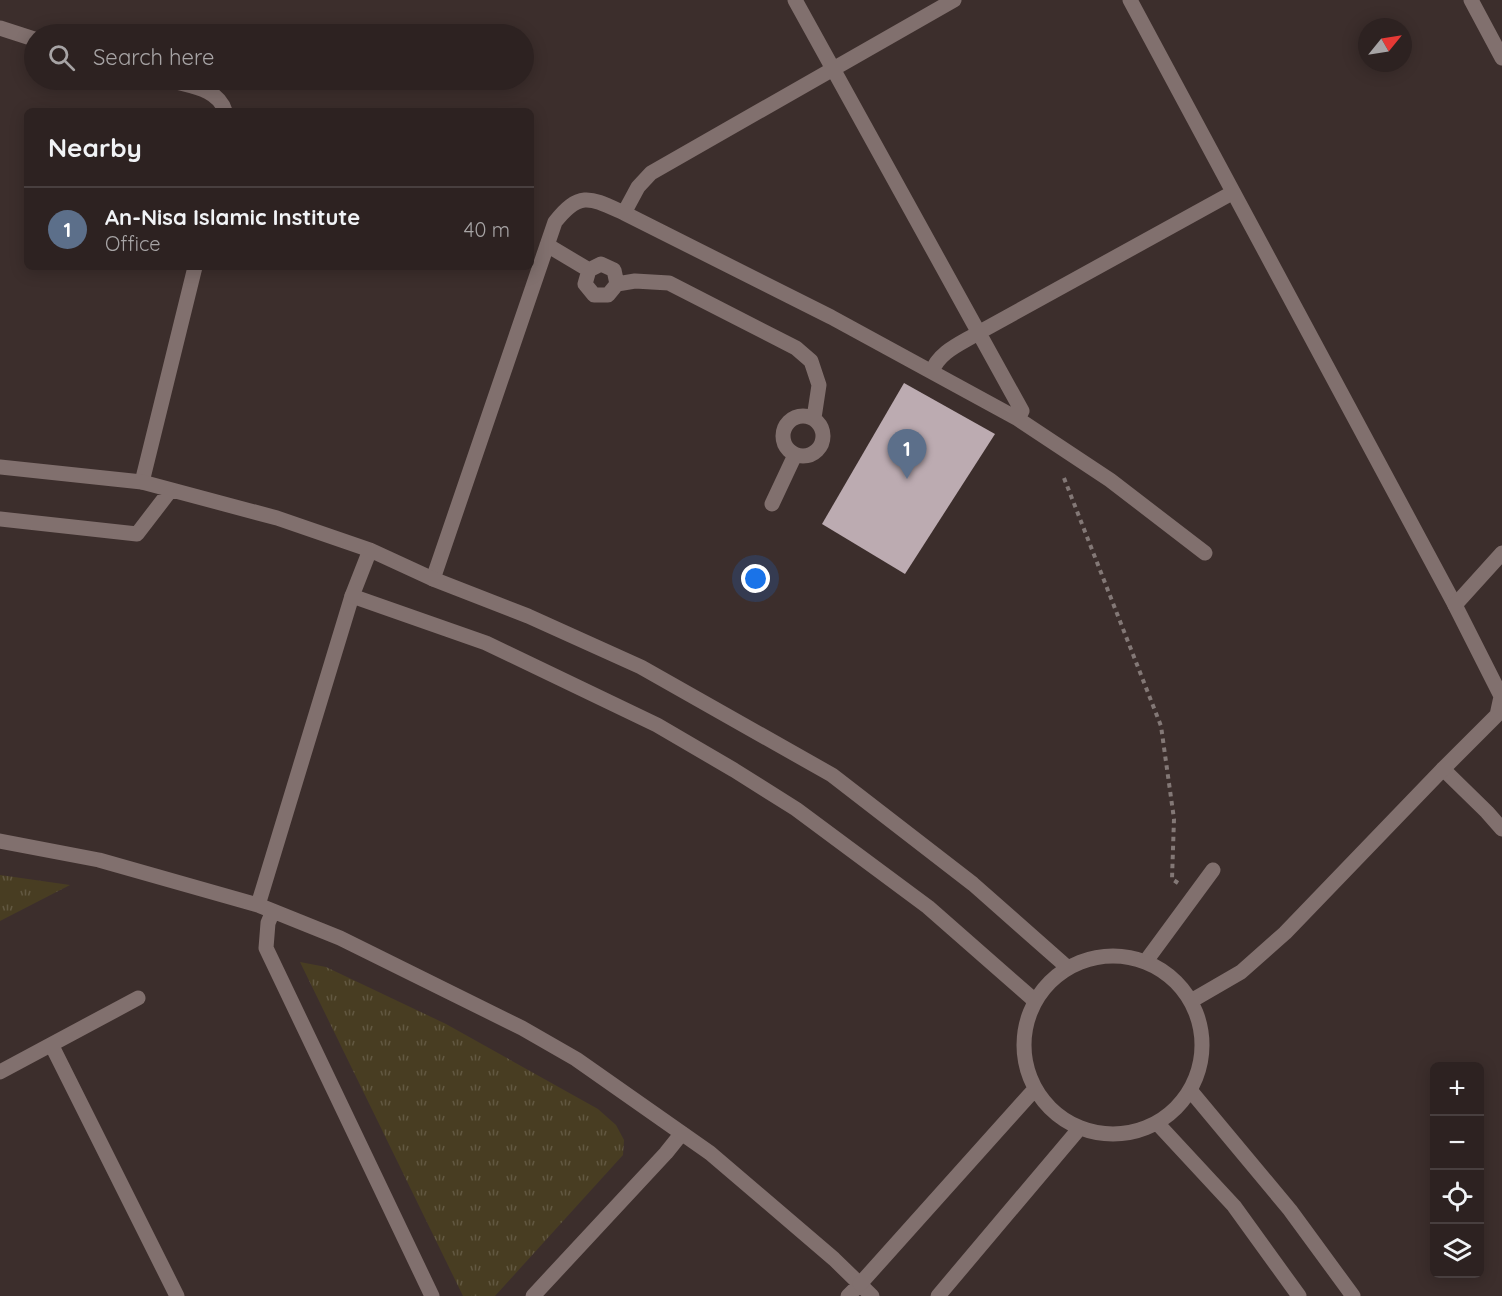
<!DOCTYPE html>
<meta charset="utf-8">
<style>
:root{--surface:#2d2221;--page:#352a2a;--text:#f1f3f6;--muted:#a7a4a5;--line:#483f3f;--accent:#68c4f0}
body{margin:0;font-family:Quicksand,sans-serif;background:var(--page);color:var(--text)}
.controls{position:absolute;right:18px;bottom:18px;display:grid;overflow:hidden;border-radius:9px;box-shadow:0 3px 15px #0003}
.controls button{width:54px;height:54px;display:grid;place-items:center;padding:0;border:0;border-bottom:2px solid var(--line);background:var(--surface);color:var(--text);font:30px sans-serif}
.compass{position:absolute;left:1358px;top:18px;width:54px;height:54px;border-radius:50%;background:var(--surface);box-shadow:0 3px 15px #0003;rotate:60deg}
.you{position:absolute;left:756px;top:579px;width:21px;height:21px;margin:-15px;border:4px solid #fff;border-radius:50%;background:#1a73e8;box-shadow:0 0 0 9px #1a73e833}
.badge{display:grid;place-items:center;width:39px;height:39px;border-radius:50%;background:var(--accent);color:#fff;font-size:20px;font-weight:700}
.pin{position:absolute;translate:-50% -50px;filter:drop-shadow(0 2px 3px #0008)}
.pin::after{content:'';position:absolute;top:32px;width:21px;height:18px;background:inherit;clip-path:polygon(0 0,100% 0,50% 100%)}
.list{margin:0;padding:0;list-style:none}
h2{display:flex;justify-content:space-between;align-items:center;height:78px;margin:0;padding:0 24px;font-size:26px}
h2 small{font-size:20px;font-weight:400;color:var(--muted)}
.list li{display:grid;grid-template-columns:39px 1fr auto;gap:18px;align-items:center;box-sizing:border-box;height:84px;padding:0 24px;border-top:2px solid var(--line)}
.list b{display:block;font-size:22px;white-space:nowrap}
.list p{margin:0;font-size:20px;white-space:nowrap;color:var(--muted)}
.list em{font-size:20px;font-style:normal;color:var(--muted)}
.icon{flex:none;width:33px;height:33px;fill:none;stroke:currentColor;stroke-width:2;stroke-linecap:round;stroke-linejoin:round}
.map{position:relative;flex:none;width:1502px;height:1296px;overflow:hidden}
.search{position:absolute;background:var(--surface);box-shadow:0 3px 15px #0003;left:24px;top:24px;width:510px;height:66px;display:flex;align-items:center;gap:15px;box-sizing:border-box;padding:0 21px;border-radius:33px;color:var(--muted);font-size:22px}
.panel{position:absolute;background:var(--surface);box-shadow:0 3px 15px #0003;left:24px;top:108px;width:510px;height:162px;border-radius:9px}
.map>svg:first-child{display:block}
</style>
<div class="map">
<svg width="1502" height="1296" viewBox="0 0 1502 1296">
<defs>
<pattern id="grass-tufts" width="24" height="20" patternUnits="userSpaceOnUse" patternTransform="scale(1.5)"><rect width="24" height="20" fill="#483d22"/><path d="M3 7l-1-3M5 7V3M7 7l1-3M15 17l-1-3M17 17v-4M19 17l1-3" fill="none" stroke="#625841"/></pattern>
</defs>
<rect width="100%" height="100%" fill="#3c2e2c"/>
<path fill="url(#grass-tufts)" d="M0,875L70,885L0,921Z
M300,962L326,967L446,1024L598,1109L616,1125L624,1140L623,1155L495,1296H463Z"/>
<path fill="#bcabb1" d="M904,383L995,434L905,574L822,524Z"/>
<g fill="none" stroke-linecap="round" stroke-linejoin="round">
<path stroke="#837876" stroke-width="4" stroke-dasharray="4.5 4.5" stroke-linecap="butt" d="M1064,478L1161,726L1174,819L1172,879L1178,883"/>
<path stroke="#81706e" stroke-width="15" d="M795,0L1022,411L1018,419
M1130,0L1455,605
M1471,0L1502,58
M0,28L34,39
M169,80C189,86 218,88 225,111
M624,213L638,187L651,173L954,0
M547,245L589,270
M617,284L614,270L601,264L589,270L585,284L594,295H608L617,284L635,281L669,283L796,348L811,361L819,385L814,418
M932,372C938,352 962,343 978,333L1232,193
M783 436a20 20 0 1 1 40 0a20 20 0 1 1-40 0Z
M142,482L195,267
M772,504L795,455
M433,579L555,222C580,190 591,198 624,213L831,317L1018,419L1110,480L1205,553
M1443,769L1487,812L1502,829
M0,841L99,860L258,905L340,938L522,1028L576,1059L710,1153L834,1259L872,1296
M258,905L352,596
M273,911L268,923L266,948L432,1296
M52,1046L177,1296
M0,1072L138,998
M533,1296L666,1153L682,1133
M848,1296L860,1284"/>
<path stroke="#81706e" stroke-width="15" d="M0,467L142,482L277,518L370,550L433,579L528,616L641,667L832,775L973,884L1067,967
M0,519L137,534L170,491
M370,550L352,596L486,643L657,725L734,770L796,809L928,907L1034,1000
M1500,694L1455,605L1502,553
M1024 1045a89 89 0 1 1 178 0a89 89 0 1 1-178 0Z
M1146,961L1213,870
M1191,1001L1241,972L1285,933L1443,769L1497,715L1502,692
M1190,1090L1290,1210L1353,1296
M1157,1123L1234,1206L1299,1296
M860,1284L1034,1090
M938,1296L1079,1129"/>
</g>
</svg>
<div class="controls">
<button>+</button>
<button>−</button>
<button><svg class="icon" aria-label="locate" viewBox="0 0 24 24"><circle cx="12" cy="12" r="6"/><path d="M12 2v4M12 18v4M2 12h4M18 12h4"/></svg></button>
<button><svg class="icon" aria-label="layers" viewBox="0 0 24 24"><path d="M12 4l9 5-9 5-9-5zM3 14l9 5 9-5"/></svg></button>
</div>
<svg class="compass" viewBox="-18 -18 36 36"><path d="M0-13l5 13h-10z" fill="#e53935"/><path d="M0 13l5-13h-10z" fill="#a7a4a5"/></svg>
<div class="you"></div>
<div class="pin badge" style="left:907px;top:479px;background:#5c6f8a">1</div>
<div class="search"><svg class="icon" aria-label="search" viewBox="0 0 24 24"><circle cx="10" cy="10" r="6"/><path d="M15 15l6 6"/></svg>Search here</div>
<section class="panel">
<h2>Nearby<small></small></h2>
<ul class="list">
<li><span class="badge" style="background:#5c6f8a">1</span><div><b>An-Nisa Islamic Institute</b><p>Office</p></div><em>40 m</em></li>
</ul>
</section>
</div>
